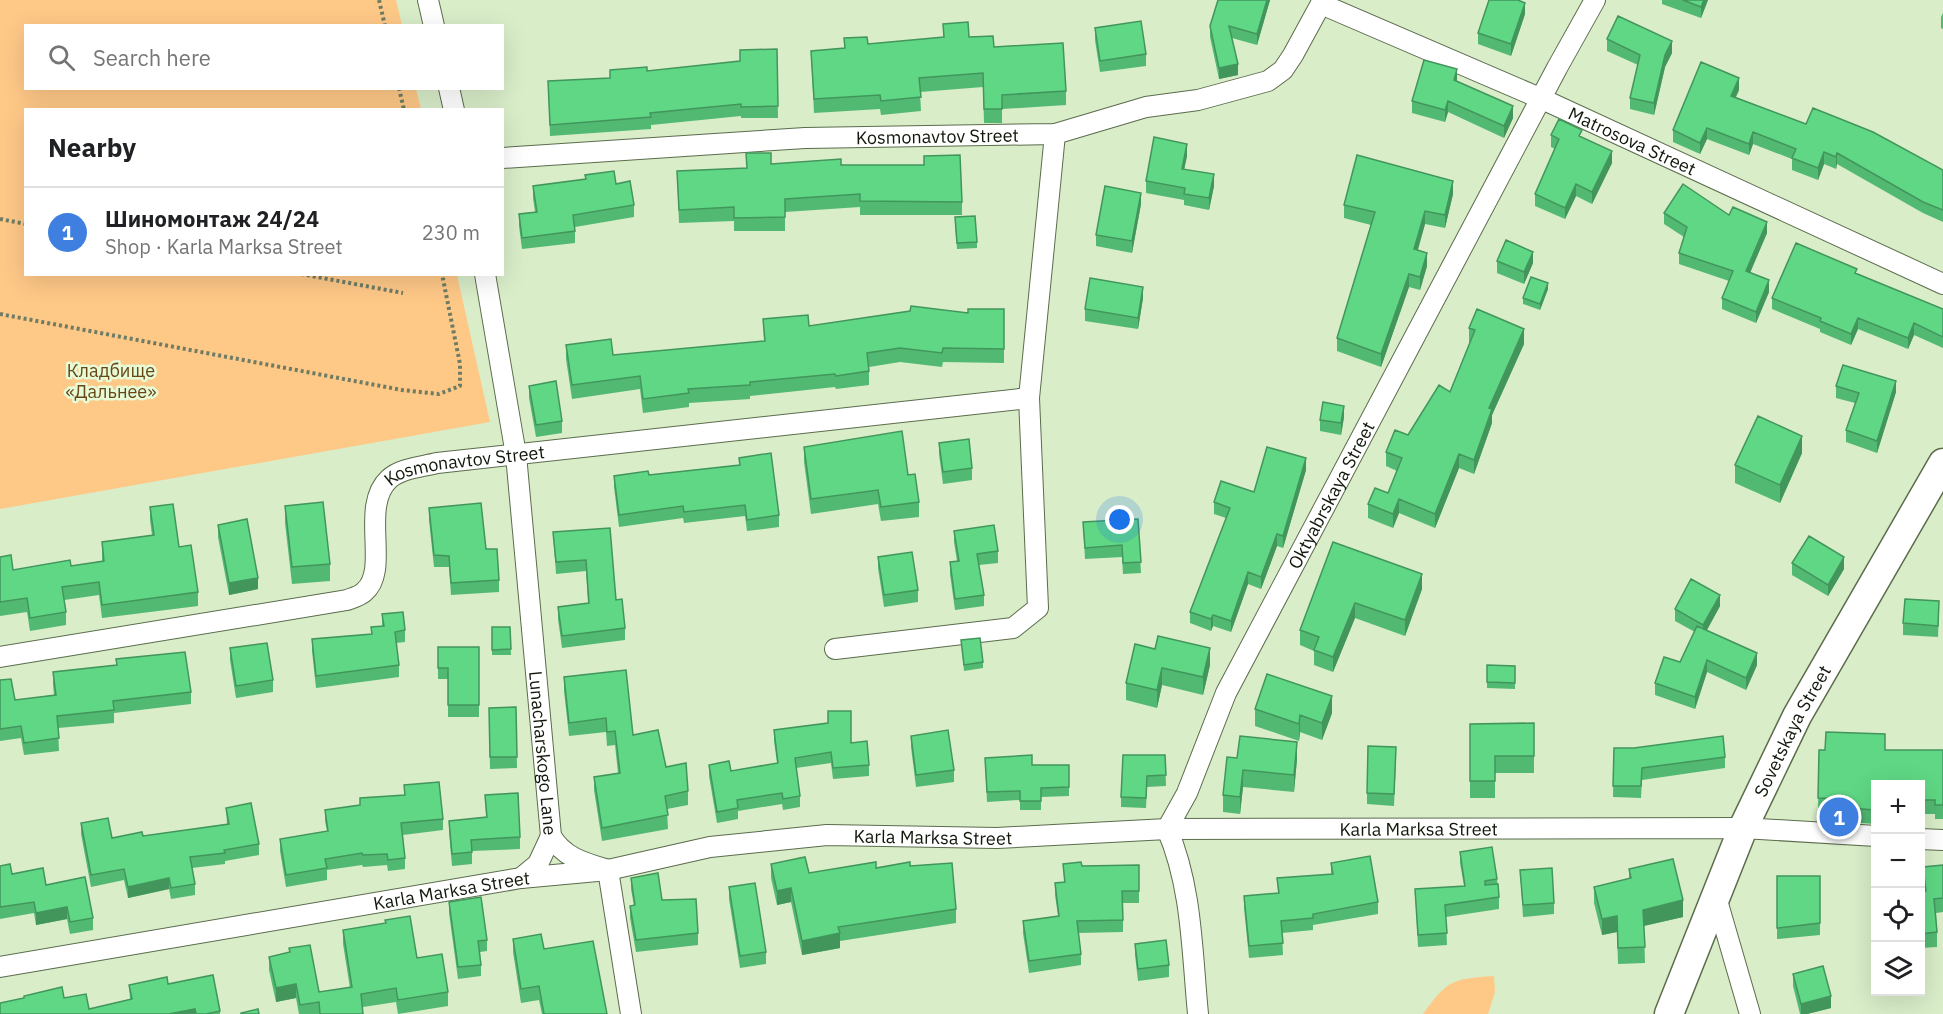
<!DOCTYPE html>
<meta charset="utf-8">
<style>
:root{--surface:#fff;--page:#f2f2f2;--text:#202124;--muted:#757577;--line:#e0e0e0;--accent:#9d54c8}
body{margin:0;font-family:"IBM Plex Sans",sans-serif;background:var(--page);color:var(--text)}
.controls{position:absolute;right:18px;bottom:18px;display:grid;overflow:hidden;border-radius:0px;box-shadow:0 6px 24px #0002}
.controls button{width:54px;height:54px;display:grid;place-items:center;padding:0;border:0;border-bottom:2px solid var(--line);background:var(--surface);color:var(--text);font:30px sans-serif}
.you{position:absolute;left:1120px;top:520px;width:21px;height:21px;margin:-15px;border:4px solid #fff;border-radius:50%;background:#1a73e8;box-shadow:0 0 0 9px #1a73e833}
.badge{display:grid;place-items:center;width:39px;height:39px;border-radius:50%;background:var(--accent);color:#fff;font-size:20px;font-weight:700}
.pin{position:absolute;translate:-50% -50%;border:3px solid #fff;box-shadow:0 2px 6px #0006}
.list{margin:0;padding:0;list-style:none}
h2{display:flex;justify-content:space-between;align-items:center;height:78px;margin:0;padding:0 24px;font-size:26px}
h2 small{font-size:20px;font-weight:400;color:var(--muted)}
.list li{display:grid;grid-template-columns:39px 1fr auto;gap:18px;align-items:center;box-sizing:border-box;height:90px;padding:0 24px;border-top:2px solid var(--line)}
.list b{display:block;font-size:22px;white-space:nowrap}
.list p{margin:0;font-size:20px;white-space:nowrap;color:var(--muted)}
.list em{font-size:20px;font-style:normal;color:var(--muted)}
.icon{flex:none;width:33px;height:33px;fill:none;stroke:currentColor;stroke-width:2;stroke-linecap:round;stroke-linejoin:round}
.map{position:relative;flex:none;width:1943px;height:1014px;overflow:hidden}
.search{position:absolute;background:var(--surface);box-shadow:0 6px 24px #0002;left:24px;top:24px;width:480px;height:66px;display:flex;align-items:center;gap:15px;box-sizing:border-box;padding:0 21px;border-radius:0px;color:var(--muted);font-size:22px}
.panel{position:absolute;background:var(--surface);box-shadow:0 6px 24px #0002;left:24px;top:108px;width:480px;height:168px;border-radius:0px}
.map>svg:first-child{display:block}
</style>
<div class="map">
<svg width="1943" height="1014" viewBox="0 0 1943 1014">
<rect width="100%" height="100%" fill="#d9edc9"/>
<path fill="#fec887" d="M0,0H396L402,25L26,26V88L416,89L421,109L26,110V274L457,275L490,422L0,509Z
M1494,976L1495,992L1488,1014H1423C1448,980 1451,979 1494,976Z"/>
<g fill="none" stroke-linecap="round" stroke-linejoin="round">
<defs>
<g id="street">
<path d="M428,0L434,26"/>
<path id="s1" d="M1321,4L1542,99L1943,284"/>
<path d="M449,88L454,110"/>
<path id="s2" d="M502,158L805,138L1055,134L1146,107L1198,100L1268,81L1283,70L1293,55L1323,0"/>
<path id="s3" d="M485,274L516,455L551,836C564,858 585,863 608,870L631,1014"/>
<path d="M835,649L1013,628L1038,608L1029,398L1055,134"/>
<path id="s4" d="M0,657L347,600C352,598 360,596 364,592C391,570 359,507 389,479C401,468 422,467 437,463L1029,398"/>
<path d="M1920,839L1943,840"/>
<path d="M521,878L538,864L551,836"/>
<path d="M1716,897L1750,1014"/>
<path id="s5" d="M0,967L521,878L608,870L710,847L827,835L997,838L1167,829L1743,828L1876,836"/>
<path id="s6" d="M1198,1014C1192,952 1192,886 1167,829L1187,793L1226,693L1557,68L1595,0"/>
</g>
<g id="secondary">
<path id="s7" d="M1669,1014L1743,828L1797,716L1943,463"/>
</g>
</defs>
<use href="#street" stroke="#5b6c4d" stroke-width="22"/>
<use href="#secondary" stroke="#5b6c4d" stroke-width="31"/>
<path stroke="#6f7c64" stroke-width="4" stroke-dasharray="3 3" stroke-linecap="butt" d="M379,0L385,26
M399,88L404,110
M0,219L26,224
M301,274L403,293
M0,314L402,390L439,394L460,386V364L442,274"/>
<use href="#street" stroke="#fff" stroke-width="20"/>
<use href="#secondary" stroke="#fff" stroke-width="28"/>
</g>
<path fill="#52b972" d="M1218,0H1270L1257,45L1232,38L1238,75L1219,79L1210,37V26Z
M1662,0H1708L1701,18L1662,4Z
M1943,13V29L1941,28V17Z
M1525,14L1511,56L1478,44V33Z
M943,24L969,37L994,47L1066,91V105L1002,109V123H984L983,87L920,92L921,111L881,115L880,109L814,113L811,51L844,48V38L868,44L943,37Z
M1095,28L1146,54V66L1100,72L1095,40Z
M1607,39L1672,53L1665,67L1654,115L1630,109V98L1638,65L1607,51Z
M777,49L778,118H741V116L651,125V129L550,136L548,81L610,78V70L647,71L740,61Z
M1457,81L1513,118L1504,138L1448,112L1445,122L1412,113V101Z
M1739,90L1736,97L1806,124L1943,170V222L1923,213L1837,164L1836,169L1824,164L1818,180L1792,170V159L1753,144L1749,155L1707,139L1700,154L1673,142V130Z
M1551,135L1582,137L1612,163L1592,204L1576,196L1565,219L1535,206V194L1555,149L1551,147Z
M1187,156L1184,169L1214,186L1209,210L1184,205V200L1146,193V181Z
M771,164L841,165L962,202V215H860V207L785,212V231H734V221L679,223L677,171L746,168Z
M585,175L616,184L634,205V217L575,227V243L522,249L519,226V214L535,212L533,198V186L585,180Z
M1453,194L1445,228L1425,224L1418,250L1427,266L1420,290L1409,287L1381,367L1337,351V338L1371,225L1344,218V205Z
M1141,204L1132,253L1096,246V235Z
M1664,213L1729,215L1767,233L1750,273L1769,292L1756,323L1722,309V298L1729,281L1679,264V253L1684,237L1664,224Z
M955,223L977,242V248L957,249Z
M1497,261L1533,263L1524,284L1497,273Z
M1857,274L1943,309V348L1914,335L1908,349L1858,329L1851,345L1820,332V329L1772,309V298Z
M1548,289L1540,310L1523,304V298Z
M1143,298L1138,329L1085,321V309Z
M1004,309V363L943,362L942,367L900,362L869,367V385L836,389L835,387L750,396V399L689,403V407L643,413L640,389L572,399L566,359V345L613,355L764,341L763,319L809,326L968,313Z
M1469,328L1524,344L1492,415V423L1474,474L1459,468L1435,528L1399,513L1393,528L1368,518V504L1388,493L1397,471L1386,466V452L1408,435L1450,392L1470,342H1469Z
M529,386L562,421V433L536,437L529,398Z
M1836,386L1896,392L1877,453L1846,442V430L1855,403L1836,398Z
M1344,417L1341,435L1320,431V420Z
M939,443L972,468V480L943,484L939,454Z
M804,447L908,475L919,502V517L881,521L878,504L811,514L804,462Z
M1802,453L1780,503L1735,483V465Z
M739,458L779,515V527L747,531L745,516L684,523L683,518L619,527L614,487V476L649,475L739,465Z
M1306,470L1283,548L1277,546L1261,589L1248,584L1231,632L1213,626L1211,631L1190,623V612L1226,518L1214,514V502L1254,492Z
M285,506L330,564V581L292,584L285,523Z
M150,507L179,547L198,592V606L102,618L99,595L64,600L66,612V625L30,631L27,612L0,616V557L13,570L71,566L102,561V542L152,535L150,520Z
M429,508L486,549L499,580V592L451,595L449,567H434L429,520Z
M1138,519L1141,573L1123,574L1122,557L1085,559L1083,522Z
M218,525L258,589L229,595L218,537Z
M610,528L616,600L625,628V640L562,648L558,619V607L588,603L586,571L556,574L553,532Z
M954,531L998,551V563L979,565L984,595V606L955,610L950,574V562L957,561L954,542Z
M1333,542L1422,589L1405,636L1355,618L1333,672L1314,665V651L1300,645V630Z
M878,557L918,590V602L884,607L878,568Z
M1792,563L1844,569L1828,596L1792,575Z
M1720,606L1707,630L1757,665L1746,690L1707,672L1695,709L1655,695V683L1680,662L1695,632L1675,621V609Z
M1939,613L1938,637L1903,635V623Z
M382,614L405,630V642L396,643L399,665V677L316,688L312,651V639L371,634V627L382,626Z
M492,627H510L511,655H492Z
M961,640L983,662V668L964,671Z
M1135,644L1210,665L1203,695L1162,685L1157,708L1126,700V683Z
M438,647H479V717H448V679H438Z
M230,648L273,680V692L236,698L230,660Z
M116,659L191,692V704L114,713V723L58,728L59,751L24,755L21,738L0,741V680L15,700L54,695L53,685V672L116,665Z
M1487,665L1515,666V689L1487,688Z
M564,677L633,735L666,767L688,791V805L667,809L668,829L602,841L594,790V777L618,773L615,745L607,746L606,732L569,736L564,691Z
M516,707L517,768L490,769L489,708Z
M1255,709L1332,713L1322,740L1300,732L1299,741L1255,726Z
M1534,723V773H1495V798H1470V724Z
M774,730L851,743L869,765V776L833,779L831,763L796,768L800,796V807L783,810L782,804L738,811V819L717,823L709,776V765L731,771L777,763L774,741Z
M911,736L954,770V782L916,787L911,747Z
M1614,748L1725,757V768L1642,780L1641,798L1613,797Z
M1819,750H1943V819H1935V814H1920V784H1875V824L1848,822V813L1818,812Z
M1165,755L1166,786L1147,787L1146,808L1121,807V797Z
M985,758L1032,765L1069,787V796L1041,797V810H1020V800L987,802Z
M1237,758L1297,759L1294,792L1243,787L1240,814L1223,812V795Z
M1396,759L1394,806L1367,804V793Z
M404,785L443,819V830L403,835L405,858V869L388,871L387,865L363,867L362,865L327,870V880L286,887L280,851V839L327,831L325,821V810L360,805L404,796Z
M485,795L520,837V849L472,851V864L452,866L449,832V821L486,817Z
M226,808L259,844V855L225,861V864L192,868L195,884V895L171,899L169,889L128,898L124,880L91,887L81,834V823L112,838L143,836L227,824Z
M1460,852L1497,879L1499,897V909L1446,917L1447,945L1418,947L1415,889L1464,886L1460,863Z
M1331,863L1378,902V914L1313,925V930L1282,933L1283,955L1249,958L1244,908V896L1278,894L1277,878L1331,875Z
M771,864L809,873L876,868L910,866L956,909V923L840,941V948L802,955L791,902L777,905L771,878Z
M1063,864L1082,866L1139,865V903H1123V932L1078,933L1081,954V965L1029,973L1023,933V921L1058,916L1055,895V883L1064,882Z
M1943,865V912L1936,913L1937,932V947L1920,948V892L1924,891L1923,867Z
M0,866L12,874L46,885L93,918V930L70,934L67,919L36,925L34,913L0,919Z
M1629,869L1683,917L1644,926L1645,963L1618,964L1617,932L1602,935L1594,903V887L1629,879Z
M1520,870L1554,903V914L1523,917Z
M1777,876H1820V935L1777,939Z
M631,878L662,900L698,933V945L636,952L630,918V906H634L631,889Z
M729,887L766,952V964L740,968L729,899Z
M449,902L487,940V951L480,952L481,965V976L458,979L449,913Z
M385,920L417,958L448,992V1006L398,1014L396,1002L363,1007V1014H299L296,998L276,1002L269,970V957L289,952V948L319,992L350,988L343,944V930L385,924Z
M513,939L544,949L607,1014H542L539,1000L521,1003L513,952Z
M1135,944L1169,965V977L1138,981L1135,955Z
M1793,974L1831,1008L1807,1014H1800L1793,986Z
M168,984L220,1011V1014H0L24,998H64L89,1009L130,999L129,985Z"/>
<path fill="#42965c" d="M1267,0H1270L1257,45V34Z
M1704,0H1708L1701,18V7Z
M1525,3V14L1511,56V44Z
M1672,41V53L1665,67L1654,115V103L1665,55Z
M1238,64V75L1219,79V68Z
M1457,69V81L1454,80Z
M1739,78V90L1731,107V96Z
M1448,101V112L1445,122V110Z
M1513,106V118L1504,138V126Z
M1707,128V139L1700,154V143Z
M1753,132V144L1749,155V144Z
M1187,144V156L1182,180V169Z
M1612,151V163L1592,204V192Z
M1824,152V164L1818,180V168Z
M1837,153V164L1836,169V157Z
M1214,174V186L1209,210V198Z
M1453,181V194L1445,228V215Z
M1576,184V196L1565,219V208Z
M1141,193V204L1132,253V241Z
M1425,211V224L1414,262V249Z
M1767,222V233L1746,282V271Z
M1533,252V263L1524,284V272Z
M1427,253V266L1420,290V277Z
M1409,274V287L1381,367V354Z
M1769,280V292L1756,323V312Z
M1548,283V289L1540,310V304Z
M1143,287V298L1138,329V318Z
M1858,318V329L1851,345V334Z
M1914,323V335L1908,349V338Z
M1524,329V344L1492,415V423L1474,474V460L1489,408Z
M1896,381V392L1877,453V441Z
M1344,406V417L1341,435V423Z
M1802,436V453L1780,503V485Z
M1459,454V468L1435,528V514Z
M1306,458V470L1283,548V536Z
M1399,499V513L1393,528V514Z
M1277,534V546L1261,589V577Z
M1844,557V569L1828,596V585Z
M1248,572V584L1231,632V621Z
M1422,574V589L1405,636V620Z
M258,578V589L229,595V583Z
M1720,595V606L1703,637V625Z
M1355,603V618L1333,672V657Z
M1213,615V626L1211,631V619Z
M1210,648V665L1203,695V677Z
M1757,653V665L1746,690V678Z
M1707,660V672L1695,709V697Z
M1162,668V685L1157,708V690Z
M1332,696V713L1322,740V723Z
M1300,715V732L1299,741V724Z
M1297,742V759L1294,792V775Z
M1243,770V787L1240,814V797Z
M169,878V889L128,898V887Z
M791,888V902L777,905V891Z
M1683,900V917L1643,926V910Z
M67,907V919L36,925V913Z
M1617,916V932L1602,935V919Z
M840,933V948L802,955V941Z
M296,984V998L276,1002V988Z
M1831,996V1008L1807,1014H1801V1004Z
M195,1009V1014H169Z"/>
<path fill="#5fd784" stroke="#42965c" stroke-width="1.5" d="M1218,0H1267L1257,34L1229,26L1238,64L1219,68L1210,26Z
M1489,0H1518L1525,3L1511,44L1478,33Z
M1683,0H1704L1701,7Z
M1618,16L1672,41L1665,55L1654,103L1630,98L1640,55L1607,39Z
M1141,21L1146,54L1100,61L1095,28Z
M968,22L969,37L993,36L994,47L1063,43L1066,91L1002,95V109H984L983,73L919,78L921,97L881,101L880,95L814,99L811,51L845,48L844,38L867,37L868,44L944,37L943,24Z
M777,49L778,106L741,107V104L650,113L651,117L550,125L548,81L610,78V70L647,67V71L740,61V50Z
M1424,60L1457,69L1454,80L1513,106L1504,126L1448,101L1445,110L1412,101Z
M1701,62L1739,78L1731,96L1806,124L1813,108L1873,132L1943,170V210L1923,202L1837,153L1836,157L1824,152L1818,168L1792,158L1796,149L1753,132L1749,144L1707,128L1700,143L1673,130Z
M1559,119L1582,130L1579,136L1612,151L1592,192L1576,184L1565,208L1535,194L1559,139L1551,135Z
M1154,137L1187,144L1182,169L1214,174L1209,198L1184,194L1185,188L1146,181Z
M746,153H771V164L841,159V165H924V156L960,155L962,202L860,201V194L785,199V217L734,218V207L679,210L677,171L747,168Z
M1357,155L1453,181L1445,215L1425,211L1414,249L1427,253L1420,277L1409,274L1381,354L1337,338L1375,212L1344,205Z
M614,171L616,184L630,181L634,205L573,215L575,231L522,238L519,214L537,212L533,186L586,179L585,175Z
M1683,184L1729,215L1733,207L1767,222L1746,271L1769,280L1756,312L1722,298L1733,271L1679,253L1687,227L1664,213Z
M1105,186L1141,193L1132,241L1096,235Z
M975,216L977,242L957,243L955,217Z
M1506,240L1533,252L1524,272L1497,261Z
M1796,243L1857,269L1855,273L1943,309V337L1914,323L1908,338L1858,318L1851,334L1820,321L1821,318L1772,298Z
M1531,277L1548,283L1540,304L1523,298Z
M1090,278L1143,287L1138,318L1085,309Z
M911,306L968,313V309H1004V349L943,348L942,353L900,348L867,353L869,371L836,376L835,374L750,382V385L688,389L689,393L643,399L640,376L572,385L566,345L611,339L613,355L765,341L763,319L808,315L809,326L910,311Z
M1477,309L1524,329L1489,408L1492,409L1474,460L1459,454L1435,514L1399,499L1393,514L1368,504L1375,488L1388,493L1402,458L1386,452L1395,430L1408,435L1439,385L1450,392L1475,330L1469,328Z
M1843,365L1896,381L1877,441L1846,430L1859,393L1836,386Z
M556,381L562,421L536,425L529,386Z
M1323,402L1344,406L1341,423L1320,420Z
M1758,416L1802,436L1780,485L1735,465Z
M902,431L908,475L915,474L919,502L881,507L878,490L811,499L804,447Z
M969,439L972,468L943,472L939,443Z
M1267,447L1306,458L1283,536L1277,534L1261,577L1248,572L1231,621L1213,615L1211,619L1190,612L1230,508L1214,502L1221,481L1254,492Z
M771,453L779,515L747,520L745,505L684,512L683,506L619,515L614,476L648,471L649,475L740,465L739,458Z
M323,502L330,564L292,567L285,506Z
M481,503L486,549H497L499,580L451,583L449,556L434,555L429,508Z
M173,504L179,547L191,545L198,592L102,605L99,582L62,587L66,612L30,618L27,598L0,602V557L11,555L13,570L70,560L71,566L104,561L102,542L154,535L150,507Z
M247,519L258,578L229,583L218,525Z
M1138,519L1141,562L1123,563L1122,545L1085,548L1083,522Z
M994,525L998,551L977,554L984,595L955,599L950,562L959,561L954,531Z
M610,528L616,600L622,599L625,628L562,636L558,607L589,603L586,560L556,562L553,532Z
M1809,536L1844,557L1828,585L1792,563Z
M1333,542L1422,574L1405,620L1355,603L1333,657L1314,650L1319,637L1300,630Z
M912,552L918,590L884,595L878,557Z
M1691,579L1720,595L1703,625L1675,609Z
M1905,599L1939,601L1938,626L1903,623Z
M403,612L405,630L395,632L399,665L316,676L312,639L372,634L371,627L384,626L382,614Z
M1697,626L1757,653L1746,678L1707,660L1695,697L1655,683L1664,657L1680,662Z
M492,627H510L511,649L492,650Z
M1158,636L1210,648L1203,677L1162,668L1157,690L1126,683L1135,644L1155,649Z
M980,638L983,662L964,665L961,640Z
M267,643L273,680L236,686L230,648Z
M438,647H479V705H448V668H438Z
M185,652L191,692L113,701L114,710L57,716L59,738L24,743L21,726L0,729V680L11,679L15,700L56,695L53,672L117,665L116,659Z
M1487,665L1515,666V683L1487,682Z
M626,670L633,735L658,730L666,767L686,763L688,791L665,796L668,815L602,828L594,777L620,773L615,731L607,732L606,718L569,723L564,677Z
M1267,674L1332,696L1322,723L1300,715L1299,724L1255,709Z
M516,707L517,757H490L489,708Z
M828,711H851V743L867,741L869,765L833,768L831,752L795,758L800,796L783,799L782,793L737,800L738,808L717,812L709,765L729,761L731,771L778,763L774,730L828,723Z
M1534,723V756H1495V781H1470V724Z
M948,730L954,770L916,775L911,736Z
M1826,732L1885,734V750H1943V805H1935V800H1920V784H1875V810L1848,808V799L1818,798L1819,750H1825Z
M1240,736L1297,742L1294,775L1243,770L1240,797L1223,795L1227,757L1237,758Z
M1723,736L1725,757L1642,768L1641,786H1613L1614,748H1634Z
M1368,746L1396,747L1394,794L1367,793Z
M1032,755V765H1069V787L1041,788V801H1020V791L987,792L985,758Z
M1123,755H1165L1166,775L1147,776L1146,798L1121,797Z
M439,782L443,819L401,823L405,858L388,860L387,854L363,855L362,853L325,859L327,868L286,875L280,839L328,831L325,810L360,805V798L405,795L404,785Z
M518,793L520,837L471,840L472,852L452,854L449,821L487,817L485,795Z
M251,803L259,844L224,850L225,853L190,857L195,884L171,888L169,878L128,887L124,869L91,875L81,823L108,818L112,838L142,832L143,836L229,824L226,808Z
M1492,847L1497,879L1485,881V885L1498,884L1499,897L1445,905L1447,933L1418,935L1415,889L1465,886L1460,852Z
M1370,856L1378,902L1313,914V918L1281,921L1283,943L1249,946L1244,896L1279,893L1277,878L1333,874L1331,863Z
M805,857L809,873L876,862V868L910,862V866L952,863L956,909L838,927L840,933L802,941L791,888L777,891L771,864Z
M1673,859L1683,900L1643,910L1645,947L1618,948L1617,916L1602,919L1594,887L1631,878L1629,869Z
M1081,862L1082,866L1139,865V891H1122L1123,920L1077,921L1081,954L1029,961L1023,921L1059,916L1055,883L1065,882L1063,864Z
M10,864L12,874L43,868L46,885L85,877L93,918L70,922L67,907L36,913L34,902L0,907V866Z
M1943,865V898L1934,899L1937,932L1920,934V892L1926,891L1923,867Z
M1552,868L1554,903L1523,905L1520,870Z
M658,873L662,900L696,899L698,933L636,940L630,906L635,905L631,878Z
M1777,876H1820V923L1777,928Z
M755,883L766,952L740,956L729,887Z
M481,897L487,940L478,941L481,965L458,967L449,902Z
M410,916L417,958L442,954L448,992L398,1000L396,988L361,994L363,1014H320L319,1002L300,1005L296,984L276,988L269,957L290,952L289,948L310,945L319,992L352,987L343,930L386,923L385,920Z
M541,934L544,949L593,941L607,1014H544L539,986L521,989L513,939Z
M1166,940L1169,965L1138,969L1135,944Z
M1823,966L1831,996L1801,1004L1793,974Z
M213,975L220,1011L206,1014H196L195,1009L169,1014H0V1003L24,998V996L62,987L64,998L86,994L89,1009L132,999L129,985L167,977L168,984Z
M258,1009L259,1014H241V1013Z"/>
<g text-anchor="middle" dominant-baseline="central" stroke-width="5" stroke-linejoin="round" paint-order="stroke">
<g font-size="18" fill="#11180b" stroke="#e6fbd6">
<text stroke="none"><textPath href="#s2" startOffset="436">Kosmonavtov Street</textPath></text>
<text stroke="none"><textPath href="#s1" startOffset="340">Matrosova Street</textPath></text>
<text stroke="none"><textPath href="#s4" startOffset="568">Kosmonavtov Street</textPath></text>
<text stroke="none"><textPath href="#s6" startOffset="561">Oktyabrskaya Street</textPath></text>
<text stroke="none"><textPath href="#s7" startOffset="309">Sovetskaya Street</textPath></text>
<text stroke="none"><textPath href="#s3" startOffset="483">Lunacharskogo Lane</textPath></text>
<text stroke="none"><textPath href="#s5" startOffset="1430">Karla Marksa Street</textPath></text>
<text stroke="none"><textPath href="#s5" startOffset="944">Karla Marksa Street</textPath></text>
<text stroke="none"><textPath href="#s5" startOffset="458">Karla Marksa Street</textPath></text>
</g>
<g font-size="18" fill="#684618" stroke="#e6fbd6">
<text x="111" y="370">Кладбище<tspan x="111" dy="21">«Дальнее»</tspan></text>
</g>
</g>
</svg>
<div class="controls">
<button>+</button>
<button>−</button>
<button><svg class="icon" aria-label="locate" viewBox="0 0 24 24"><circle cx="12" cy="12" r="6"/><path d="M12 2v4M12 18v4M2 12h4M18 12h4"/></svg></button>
<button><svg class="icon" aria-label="layers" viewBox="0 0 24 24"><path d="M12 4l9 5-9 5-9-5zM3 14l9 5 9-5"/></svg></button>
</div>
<div class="you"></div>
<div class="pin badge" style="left:1839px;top:817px;background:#3f7fe0">1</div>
<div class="search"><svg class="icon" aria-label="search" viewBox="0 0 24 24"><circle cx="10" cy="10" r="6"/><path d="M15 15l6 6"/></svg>Search here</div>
<section class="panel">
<h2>Nearby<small></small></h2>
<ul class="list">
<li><span class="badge" style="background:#3f7fe0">1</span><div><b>Шиномонтаж 24/24</b><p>Shop · Karla Marksa Street</p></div><em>230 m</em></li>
</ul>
</section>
</div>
